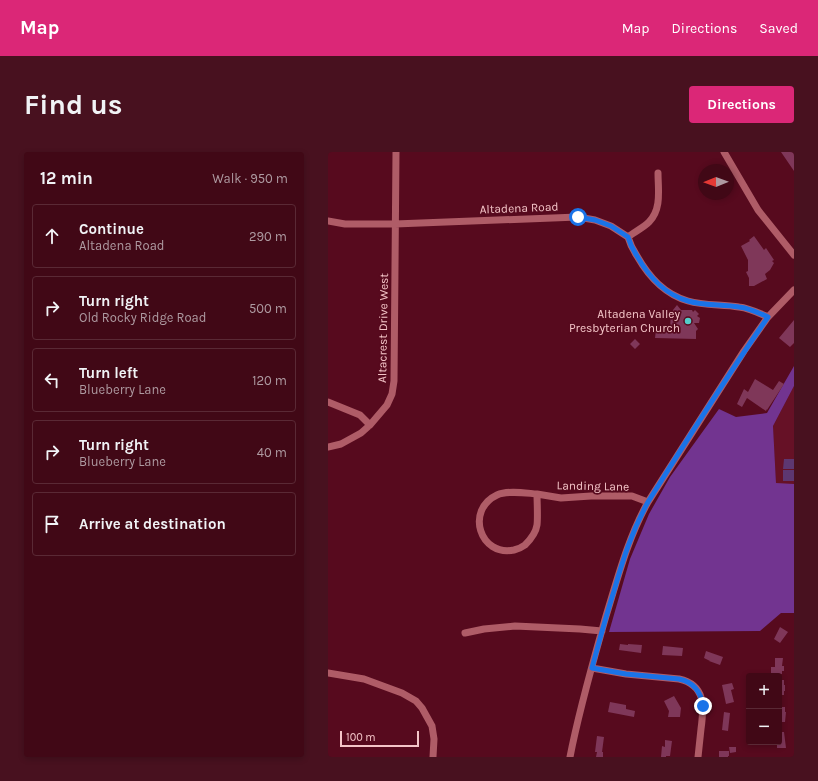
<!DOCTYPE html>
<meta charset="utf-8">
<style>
:root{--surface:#410816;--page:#48111f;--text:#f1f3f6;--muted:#ae9aa1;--line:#5a2935;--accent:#db2777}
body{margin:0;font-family:Karla,sans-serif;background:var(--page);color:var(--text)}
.controls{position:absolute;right:12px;bottom:12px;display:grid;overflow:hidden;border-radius:4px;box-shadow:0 2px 6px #0003}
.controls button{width:36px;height:36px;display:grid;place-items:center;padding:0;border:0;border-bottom:1px solid var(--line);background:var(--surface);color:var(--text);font:20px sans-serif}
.compass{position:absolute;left:370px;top:12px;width:36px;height:36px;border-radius:50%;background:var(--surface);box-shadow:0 2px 6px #0003;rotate:269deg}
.scale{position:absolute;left:12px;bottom:10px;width:79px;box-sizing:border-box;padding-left:4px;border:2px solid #f4c5c8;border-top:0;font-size:11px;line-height:14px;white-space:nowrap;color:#f4c5c8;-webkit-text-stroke:3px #570a1e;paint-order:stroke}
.stop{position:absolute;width:12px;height:12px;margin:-9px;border:3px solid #1a73e8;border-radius:50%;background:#fff}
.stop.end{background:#1a73e8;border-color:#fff;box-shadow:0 1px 4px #0008}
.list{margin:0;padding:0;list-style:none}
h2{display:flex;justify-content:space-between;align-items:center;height:52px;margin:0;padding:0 16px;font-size:17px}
h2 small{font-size:13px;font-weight:400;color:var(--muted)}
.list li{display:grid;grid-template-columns:26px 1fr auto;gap:12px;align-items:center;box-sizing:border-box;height:64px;margin:0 8px 8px;padding:0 8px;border:1px solid var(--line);border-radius:4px}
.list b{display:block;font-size:15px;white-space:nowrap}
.list p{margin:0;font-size:13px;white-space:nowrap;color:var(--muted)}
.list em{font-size:13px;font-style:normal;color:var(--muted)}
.icon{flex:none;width:22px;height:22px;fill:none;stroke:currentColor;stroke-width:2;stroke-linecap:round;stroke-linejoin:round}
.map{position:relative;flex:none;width:466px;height:605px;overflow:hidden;border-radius:4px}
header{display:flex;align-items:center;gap:24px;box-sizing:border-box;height:56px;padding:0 20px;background:var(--accent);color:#fff}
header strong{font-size:19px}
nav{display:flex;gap:22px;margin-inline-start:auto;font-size:14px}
.intro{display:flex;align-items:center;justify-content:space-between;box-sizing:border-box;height:96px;padding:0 24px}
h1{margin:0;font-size:28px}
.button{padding:10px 18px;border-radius:4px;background:var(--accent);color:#fff;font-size:14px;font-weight:700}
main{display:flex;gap:24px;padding:0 24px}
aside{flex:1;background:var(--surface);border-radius:4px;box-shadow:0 2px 6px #0003}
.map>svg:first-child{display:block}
</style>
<header>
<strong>Map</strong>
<nav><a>Map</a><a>Directions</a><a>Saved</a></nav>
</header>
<div class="intro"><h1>Find us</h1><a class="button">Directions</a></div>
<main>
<aside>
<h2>12 min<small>Walk · 950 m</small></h2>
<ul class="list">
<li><svg class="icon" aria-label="ahead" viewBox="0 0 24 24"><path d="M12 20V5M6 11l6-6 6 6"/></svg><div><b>Continue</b><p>Altadena Road</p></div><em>290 m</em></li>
<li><svg class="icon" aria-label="right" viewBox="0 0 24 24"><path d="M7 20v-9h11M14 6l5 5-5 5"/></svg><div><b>Turn right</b><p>Old Rocky Ridge Road</p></div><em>500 m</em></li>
<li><svg class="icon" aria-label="left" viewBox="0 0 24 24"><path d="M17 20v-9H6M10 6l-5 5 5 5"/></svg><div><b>Turn left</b><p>Blueberry Lane</p></div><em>120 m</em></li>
<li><svg class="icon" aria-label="right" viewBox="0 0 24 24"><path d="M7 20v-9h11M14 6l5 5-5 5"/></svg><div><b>Turn right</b><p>Blueberry Lane</p></div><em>40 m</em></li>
<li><svg class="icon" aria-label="arrive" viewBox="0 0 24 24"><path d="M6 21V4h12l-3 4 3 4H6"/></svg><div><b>Arrive at destination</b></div></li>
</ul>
</aside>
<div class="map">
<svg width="466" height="605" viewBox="0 0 466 605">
<rect width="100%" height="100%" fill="#570a1e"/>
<path fill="#661126" d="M466,234V332H448L445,274Z"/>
<path fill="#5d3771" d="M456,307H466V317H455Z
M455,318H466V329H455Z"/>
<path fill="#723490" d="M466,214V234L445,274L448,331L466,332V461H453L432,479L281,480L302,407L321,362L342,325L391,257L408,265L439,261Z"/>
<path fill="#7f3759" d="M453,0H466V19Z
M426,84L436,98L438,96L446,108L444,109L446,111L442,118L437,122L439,127L426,134H421V126L418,120L420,119V108L413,94L422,89L421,88Z
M349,153L353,158H364L365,160L367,158L371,162L369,164L372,166L371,171H366L370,177L368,179V187L327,186L328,178H332V177H342L343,160L345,161V158Z
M466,168V191L462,195L451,186Z
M307,187L312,192L307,197L302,192Z
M427,227L445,238L451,229L456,232L439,258V257L438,259L419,246L414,255L409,252L416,237L420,240Z
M452,475L460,480L452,491L446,487Z
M292,492L300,493V492L314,493L313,501L291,498Z
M335,494L355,496L354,504L334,503Z
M378,499L395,505L392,513L381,509H382L376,506Z
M447,506H455L454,514H456V519H454V522L443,521V515H447Z
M451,528H456V533H457V539H456V543H451Z
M404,531L406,537L403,538L406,550L398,552L394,533Z
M346,544L353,556L352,565H340L341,559L336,549Z
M282,550L298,553V557L307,559L306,565L280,560Z
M451,555H457V560H458L457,570H451Z
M396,560L402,561L400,579L394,578Z
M451,580H456L458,596H449V590H451Z
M269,584L276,585L274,600H275V605H268L269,600H267Z
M337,588L344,589L342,604H338V605H333L334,594L337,595Z
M401,595H408V600L402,601Z
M391,599H401V604H400V605H391Z"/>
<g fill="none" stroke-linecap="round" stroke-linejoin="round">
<path stroke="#af5c67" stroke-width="7" d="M396,0L430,58L466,103
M0,69L17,72H67L250,65L267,68L283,74L300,85C302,92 305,98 309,104C321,125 336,142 360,149C377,154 394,152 411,155C421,156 431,161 440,165
M300,85C306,80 315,76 321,70C334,57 330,37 330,21
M0,250L32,263L42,273
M0,295L13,292L33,281L42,273L59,253L64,242L66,229L68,0
M209,342C197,341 180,338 169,343C137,358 152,405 186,398C190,397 193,396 197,393C202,388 208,380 209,373C210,365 209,350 209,342L233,346L263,344H304L320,350
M137,481L156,477L187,474L252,477L274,479
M264,516L298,522L351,527C378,533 376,555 373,577C372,586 371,596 370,605
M0,521L36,527L74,541L88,549L94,556L104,574L106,587L105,605
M242,605C251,558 265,510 278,464C290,425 300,386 320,350L416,199L440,165L466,138"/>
</g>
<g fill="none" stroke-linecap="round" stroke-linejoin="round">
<path stroke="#1a73e8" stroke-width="5" d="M250,65L267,68L283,74L300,85C302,92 305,98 309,104C321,125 336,142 360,149C377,154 394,152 411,155C421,156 431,161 440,165C398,225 359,288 320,350C304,379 295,407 286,439C278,464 271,490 264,516L298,522L351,527C365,530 373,540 375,554"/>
</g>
<circle fill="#53cdca" stroke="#570a1e" stroke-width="1.5" cx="360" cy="169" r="4"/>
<g text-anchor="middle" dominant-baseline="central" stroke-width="3.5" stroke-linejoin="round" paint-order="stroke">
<g font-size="12" fill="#f4c5c8" stroke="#570a1e">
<text transform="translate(191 56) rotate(-2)">Altadena Road</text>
<text transform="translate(55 176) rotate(-89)">Altacrest Drive West</text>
<text transform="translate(265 334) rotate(1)">Landing Lane</text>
</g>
<g font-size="12" fill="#f4c5c8" stroke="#570a1e" text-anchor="end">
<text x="352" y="162">Altadena Valley<tspan x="352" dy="14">Presbyterian Church</tspan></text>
</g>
</g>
</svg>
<div class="controls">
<button>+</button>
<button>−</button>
</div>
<svg class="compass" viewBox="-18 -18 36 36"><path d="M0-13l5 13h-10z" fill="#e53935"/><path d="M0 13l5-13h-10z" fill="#ae9aa1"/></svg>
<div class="scale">100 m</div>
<div class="stop" style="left:250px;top:65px"></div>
<div class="stop end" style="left:375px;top:554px"></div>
</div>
</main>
